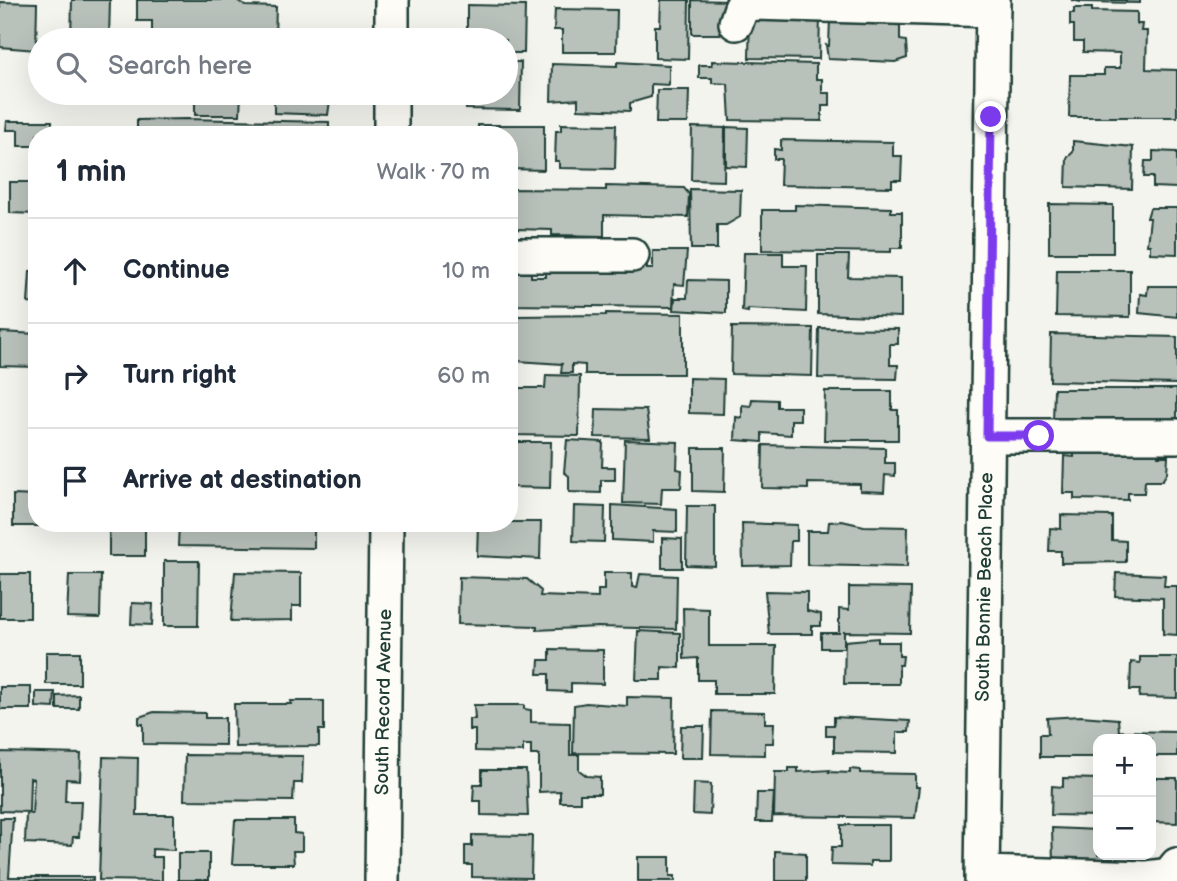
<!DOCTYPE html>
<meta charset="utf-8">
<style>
:root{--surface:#fff;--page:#f6f6f7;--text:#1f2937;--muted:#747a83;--line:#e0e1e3}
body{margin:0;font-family:"Balsamiq Sans",sans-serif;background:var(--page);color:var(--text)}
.controls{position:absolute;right:21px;bottom:21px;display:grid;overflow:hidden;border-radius:14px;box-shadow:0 7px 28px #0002}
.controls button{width:63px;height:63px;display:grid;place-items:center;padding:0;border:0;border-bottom:2px solid var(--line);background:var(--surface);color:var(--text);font:35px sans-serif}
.stop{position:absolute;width:21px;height:21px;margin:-16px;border:5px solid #7c3aed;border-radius:50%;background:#fff}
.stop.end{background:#7c3aed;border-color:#fff;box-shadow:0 2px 7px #0008}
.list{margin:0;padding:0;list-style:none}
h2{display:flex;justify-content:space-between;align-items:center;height:91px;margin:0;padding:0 28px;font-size:30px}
h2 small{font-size:23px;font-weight:400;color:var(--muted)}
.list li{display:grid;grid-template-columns:46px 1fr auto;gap:21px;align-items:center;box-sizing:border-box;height:105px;padding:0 28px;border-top:2px solid var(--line)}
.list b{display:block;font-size:26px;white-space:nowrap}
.list em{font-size:23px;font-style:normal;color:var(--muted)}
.icon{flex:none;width:38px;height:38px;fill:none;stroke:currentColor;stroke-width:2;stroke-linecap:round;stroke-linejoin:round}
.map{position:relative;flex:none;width:1177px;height:881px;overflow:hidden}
.search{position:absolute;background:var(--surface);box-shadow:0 7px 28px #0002;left:28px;top:28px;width:490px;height:77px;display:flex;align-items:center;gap:18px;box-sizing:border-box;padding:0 24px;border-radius:38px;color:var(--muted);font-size:26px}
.panel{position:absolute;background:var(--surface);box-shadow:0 7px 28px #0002;left:28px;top:126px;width:490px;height:406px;border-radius:28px}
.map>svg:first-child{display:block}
</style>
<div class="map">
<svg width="1177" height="881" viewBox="0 0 1177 881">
<rect width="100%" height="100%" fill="#f4f4ef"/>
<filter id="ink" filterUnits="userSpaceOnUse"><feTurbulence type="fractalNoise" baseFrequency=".0143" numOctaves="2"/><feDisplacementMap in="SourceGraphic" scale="14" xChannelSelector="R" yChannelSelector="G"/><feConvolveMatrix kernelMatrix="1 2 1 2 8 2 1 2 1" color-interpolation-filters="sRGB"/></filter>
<g filter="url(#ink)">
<path fill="#b9c1bb" stroke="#1f3d34" stroke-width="2" d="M72,0H110L109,40H71Z
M137,0H237L245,6L276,7L275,38L152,36V21H137Z
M661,0H689L688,59L655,58V26H660Z
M692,0L729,1L725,34H692Z
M1071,0H1140V3L1081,2Z
M0,2L37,3L36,50L0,47Z
M467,5L525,6L524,53H506V40H467Z
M1074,8H1092V11L1137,12V24H1142L1141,31H1147L1146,69L1177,70V117H1069L1070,75H1104V68H1120V53L1083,52V42H1074V25H1070V13H1074Z
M555,9L617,10L616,52H562V30H554Z
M750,13L820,14L819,59L749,58Z
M830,18L900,20V40L906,41L907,58L895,62L828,59L826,45L829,46Z
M712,61L816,64V79H822V93H830V106H822V121L730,120L728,84L712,83V78H699V65H712Z
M506,62H521L520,110L466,109V93H506Z
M617,62L669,65V85L651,84V97L630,103V111L578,109V99L551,101L552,64L617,66Z
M657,90H689L688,123H656Z
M195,93H241L240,115H195Z
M274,93H331L328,115L274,113Z
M186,119L329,122V135H137V120Z
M7,121H52V135H37V146H18V130H6Z
M561,124L616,125L615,169L559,168V161H555L556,131H561Z
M478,125H544V170L509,169V135H478Z
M692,127L725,128L724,181L691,180Z
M726,127L748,128L747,167L726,166Z
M781,140L893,142V156H902L901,180H892V187L780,185L781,159H774V149L781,150Z
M1073,141L1133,147L1132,189L1066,187L1067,158L1073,152Z
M1153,151L1177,152V188L1153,187V177H1144L1145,161H1153Z
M10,182H37V214L10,213Z
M606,186L684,188L689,194L688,217L604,215V236L552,235V230L516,229V234H509V189L606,190Z
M690,189L741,190L740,217L726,225H717V249H691Z
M1049,204L1113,205V253H1049Z
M795,205L891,208V212H902V248H891V252L762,250V210H795Z
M1150,208H1177V254L1150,253V245H1147L1150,218H1147Z
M653,251H687L684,285L674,284L673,307L509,305V272H531V277H546V264L647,265V269H653Z
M744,253H783V266H807L806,312L748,309V312L742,311Z
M818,255H849L848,277L901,278V317L818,314Z
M1057,270H1130V317L1056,316Z
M30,271H37V304L28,303Z
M688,280L726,281V313L674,310L675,298H687Z
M1148,286H1177V317L1139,313L1140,294L1147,295Z
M606,313L683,314V374H585V365L572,364V373H561L562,364L517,361V316L606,315Z
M732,327L813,328L812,376L731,374Z
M819,328L898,329V344H890V365H898L897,379L818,378Z
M0,332L37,334V367L0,366Z
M1051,334L1177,337V384L1050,381Z
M546,375L580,376L579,436L509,435V388H545Z
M689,378L724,379L723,414L689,413Z
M1054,389H1177V423L1053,422Z
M825,391H892V410H898V440H824Z
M752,399L777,400V407H800V420H791V435L762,433V442L735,440L736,417L742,418V405L751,406Z
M596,409L646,410L650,438L595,437Z
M567,440L603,442L602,467H615V480H601V493L569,492V476L564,472Z
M625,440L678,442L677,469L682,470L681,488H662L661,504L623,503Z
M509,442H551L550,488L509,487Z
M763,445L885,448V463H895V476L885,475L884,492L860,491V484L808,483V489L762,488Z
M693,448H725L724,492L693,491Z
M1074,450L1158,453V456H1168L1167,473L1162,481H1145L1144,493H1128V500L1074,499V493H1063L1064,456L1074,457Z
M13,495L37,496V523H44V526H13Z
M612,505L677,509V532L653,531V542L612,540Z
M574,506L605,507L604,542L573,541Z
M687,506H715V566L686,565Z
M1061,515L1112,516V540L1126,541V562L1061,563V551H1049L1050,528L1061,529Z
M842,521L864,526L908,527L907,567L807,565V531H828L829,522Z
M509,522H541L540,559L477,556L478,523Z
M109,523H145V556H109Z
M179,523H314V548L178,546Z
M742,523L797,525V541H791L790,565L743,566Z
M662,538L682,539V568H662Z
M164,561H199L198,626H164Z
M235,572L301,573V606H292V620L231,621Z
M604,573H632V587L637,588L640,574L677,576L676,629L598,627L537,630V626L458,624L459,577L527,579L541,591L540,596L598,598V590H604Z
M1116,573L1165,575L1164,586H1177V635L1163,634V598L1115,596Z
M0,574H30V618H0Z
M69,575H101L100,618L67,617Z
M849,587L911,588L910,633L844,632V648H821V633H839V609L849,610Z
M765,591L807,592V611L821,614V626H812V634H769Z
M132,603L153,604L152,625L131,624Z
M683,608L709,609V646H776L775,694H714V680H698V658L684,659Z
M638,631L680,633V668L662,667V680H636Z
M878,638V642H899V656H903L902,665H899V684H844L845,641Z
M550,649L603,650V684L571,683V692L549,691V674H538L539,660H550Z
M46,652H80V684H46Z
M1140,657H1177V698L1139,697L1140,690H1130L1131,662L1140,663Z
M0,687H31V709H0Z
M36,692H55L54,708L36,707Z
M79,695V709H57V696Z
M627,697L674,698L673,754L573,753L574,705L586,703L627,706Z
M290,701H324V730H319V746L235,747L234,704H291Z
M474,705H524V709L531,710V722L570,723V755H579V770L587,776L600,777V794H580V802H560V791L539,792V755H531V745H523V752L475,751V730H469V719H475Z
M712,711L765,712V723H774L773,743H765V755L711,754Z
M154,712L205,713V718H225V745L143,744V724H139V717Z
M1081,716L1118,719L1119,731L1177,732V756H1151V739H1098V757H1040V734H1048L1047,718Z
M834,717L910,721L909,732H897V753L834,752V736H826V725H834Z
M681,726H704L703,758H680Z
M0,752L81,754L80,780L66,779L65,801H81L79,837H73L72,845L25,843L26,813L32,814L34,779L30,778L29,812L0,811Z
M185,755L303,756L302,783H294L293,801L184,800Z
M103,757L138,758L137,815H174V850L152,849V857H162V881L99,880Z
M789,768H798V772L830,770L829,772L850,773V769L860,770V773L915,774V787H919L915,818L774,816L775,772H789Z
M482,770H526L528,816L481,815V801H473L474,784H482Z
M1063,778L1098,779V816L1051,815L1052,786L1063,787Z
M1151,778H1177V823L1151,822Z
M694,783L711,784L710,815L693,814Z
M757,793H774L772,822H756Z
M0,818H13L9,877H93V881H0Z
M235,820H294V833L302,834V851H293L294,864H232Z
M841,825H889V861H870V866L831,865L832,847H841Z
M1052,828L1098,830V855H1148L1147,872L1053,862Z
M472,835L532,836L531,878L472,877V865H465V846H472Z
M775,851L806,853V881H775Z
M178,853H209V880H178Z
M638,857H670V876H675V881H638Z"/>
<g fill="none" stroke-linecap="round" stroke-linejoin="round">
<defs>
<path id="minor" d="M736,23L741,8L753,3L993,10
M392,40V0
M391,135V93
M509,255H632
M987,436H1177
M982,873L1145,878L1169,875L1177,865
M382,881L386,523
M982,881L993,0"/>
</defs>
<use href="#minor" stroke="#1f3d34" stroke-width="38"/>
<use href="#minor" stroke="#fdfcf7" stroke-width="33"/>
</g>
</g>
<g fill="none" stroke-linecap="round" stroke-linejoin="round" filter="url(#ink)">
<path stroke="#7c3aed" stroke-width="9" d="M991,117L987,436H1039"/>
</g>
<g text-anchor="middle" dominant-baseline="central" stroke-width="6" stroke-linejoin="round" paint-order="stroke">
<g font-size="19" fill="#1f3d34" stroke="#fdfcf7">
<text transform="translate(985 587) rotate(-89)">South Bonnie Beach Place</text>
<text transform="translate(384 702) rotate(-89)">South Record Avenue</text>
</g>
</g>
</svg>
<div class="controls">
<button>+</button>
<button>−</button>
</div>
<div class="stop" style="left:1039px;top:436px"></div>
<div class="stop end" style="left:991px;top:117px"></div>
<div class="search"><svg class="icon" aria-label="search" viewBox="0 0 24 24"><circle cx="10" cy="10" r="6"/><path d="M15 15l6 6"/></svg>Search here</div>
<section class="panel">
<h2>1 min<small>Walk · 70 m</small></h2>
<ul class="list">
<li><svg class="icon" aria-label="ahead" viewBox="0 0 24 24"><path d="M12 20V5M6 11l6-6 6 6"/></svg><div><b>Continue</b></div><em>10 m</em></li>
<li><svg class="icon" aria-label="right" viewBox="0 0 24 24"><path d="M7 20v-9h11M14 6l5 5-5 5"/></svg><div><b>Turn right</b></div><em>60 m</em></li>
<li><svg class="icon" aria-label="arrive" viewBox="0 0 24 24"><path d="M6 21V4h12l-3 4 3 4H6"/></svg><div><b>Arrive at destination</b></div></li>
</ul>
</section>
</div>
